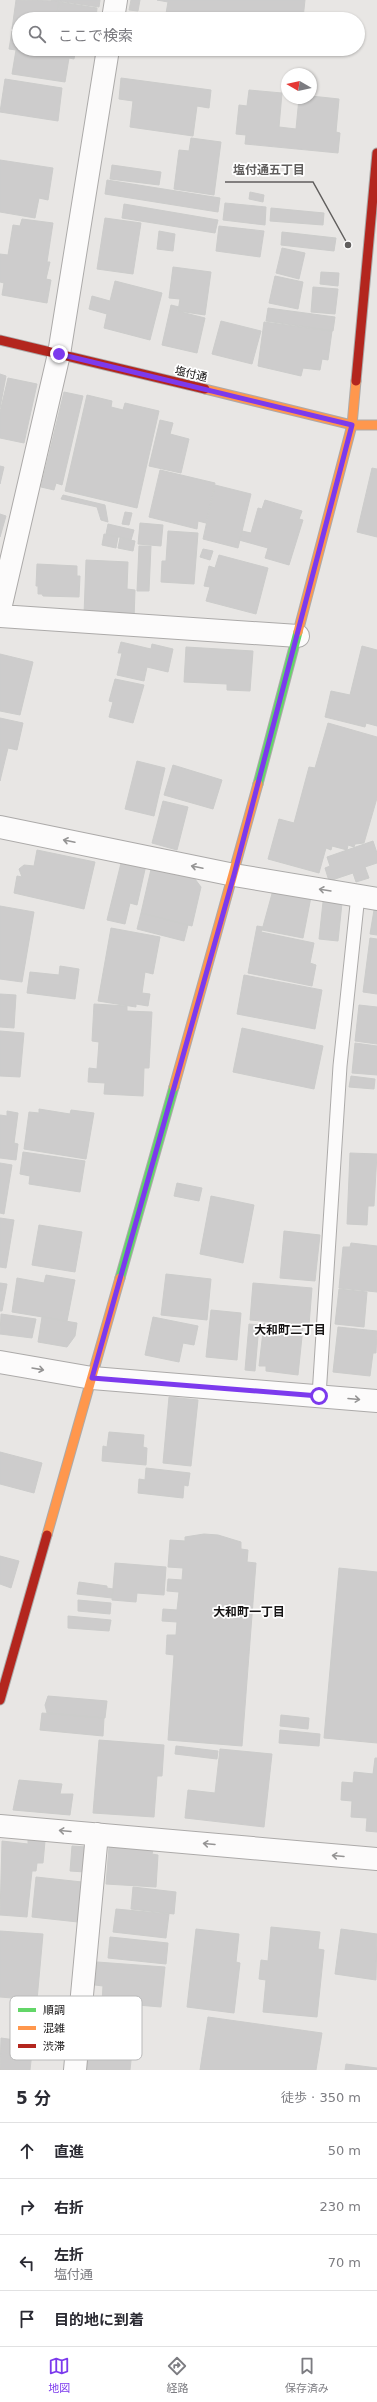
<!DOCTYPE html>
<html lang="ja">
<meta charset="utf-8">
<style>
:root{--surface:#fff;--page:#f7f7f7;--text:#2b2b33;--muted:#7c7c81;--line:#e1e1e2;--accent:#7c3aed}
body{margin:0;font-family:"DejaVu Sans","Noto Sans JP",sans-serif;background:var(--page);color:var(--text)}
.compass{position:absolute;left:281px;top:68px;width:36px;height:36px;border-radius:50%;background:var(--surface);box-shadow:0 1px 3px #0004;rotate:279deg}
.stop{position:absolute;width:12px;height:12px;margin:-9px;border:3px solid #7c3aed;border-radius:50%;background:#fff}
.stop.end{background:#7c3aed;border-color:#fff;box-shadow:0 1px 4px #0008}
.list{margin:0;padding:0;list-style:none}
h2{display:flex;justify-content:space-between;align-items:center;height:52px;margin:0;padding:0 16px;font-size:17px}
h2 small{font-size:13px;font-weight:400;color:var(--muted)}
.list li{display:grid;grid-template-columns:26px 1fr auto;gap:12px;align-items:center;box-sizing:border-box;height:56px;padding:0 16px;border-top:1px solid var(--line)}
.list b{display:block;font-size:15px;white-space:nowrap}
.list p{margin:0;font-size:13px;white-space:nowrap;color:var(--muted)}
.list em{font-size:13px;font-style:normal;color:var(--muted)}
.icon{flex:none;width:22px;height:22px;fill:none;stroke:currentColor;stroke-width:2;stroke-linecap:round;stroke-linejoin:round}
.map{position:relative;flex:none;width:377px;height:2070px;overflow:hidden}
.search{position:absolute;background:var(--surface);box-shadow:0 1px 3px #0004;left:12px;right:12px;top:12px;height:44px;display:flex;align-items:center;gap:10px;box-sizing:border-box;padding:0 14px;border-radius:22px;color:var(--muted);font-size:15px}
.sheet{height:276px;background:var(--surface)}
nav{display:flex;justify-content:space-around;align-items:center;box-sizing:border-box;height:56px;border-top:1px solid var(--line);background:var(--surface);font-size:11px;color:var(--muted)}
nav a{display:grid;justify-items:center;gap:2px}
nav .on{color:var(--accent)}
.map>svg:first-child{display:block}
</style>
<div class="map">
<svg width="377" height="2070" viewBox="0 0 377 2070">
<rect width="100%" height="100%" fill="#e8e6e4"/>
<path fill="#cdcccc" stroke="#cccccb" d="M16,0L59,1L56,19H19V31L12,29Z
M51,0H100L99,7Z
M131,0H140L138,11L129,10Z
M157,0H305L303,19H165L168,2Z
M59,2L97,8L96,19H57Z
M12,31L19,32V49H76L74,59L69,58L65,82L12,74L16,50L9,49Z
M121,78L211,90L209,108L197,106L193,136L130,127L133,101L119,99Z
M5,79L62,88L58,121L0,112Z
M249,90L282,93L279,127L296,129L299,98H311V96L339,99L336,132L340,133L338,153L245,144L246,135L236,134L239,105L247,106Z
M191,138L221,142L214,195L174,189L179,150L189,151Z
M0,160L53,168L48,200L39,198L35,218L0,212Z
M112,165L161,172L159,185L110,179Z
M107,180L220,198L218,212L105,194Z
M250,192L264,195L263,202L249,199Z
M225,203L266,207L265,225L223,220Z
M124,204L218,220L215,233L122,218Z
M271,208L324,213L323,225L270,221Z
M105,218L141,223L133,274L97,269Z
M22,219L53,223L47,262H50L46,279L51,280L47,303L2,295L4,283L0,282V254L8,255L13,225L20,226Z
M219,226L264,231L260,257L216,251Z
M159,231L175,234L173,251L157,249Z
M282,232L336,238L334,251L281,245Z
M282,248L305,253L299,279L276,273Z
M173,267L211,272L205,315L178,311L180,299L169,298Z
M321,272L339,273L338,286L320,284Z
M275,276L303,282L298,309L269,303Z
M115,281L162,293L150,340L104,328L107,314L89,309L92,296L110,301Z
M313,287L338,289L335,314L311,312Z
M171,305L179,307L177,311L205,318L197,353L162,345Z
M268,308L335,317L333,331L266,321Z
M221,321L261,331L252,364L212,354Z
M264,322L332,331L328,360L322,359L320,370L303,368L301,376L258,366Z
M0,374L6,376L0,408Z
M8,378L37,384L24,443L0,438V412Z
M64,392L83,396L62,485L56,483L54,490L41,487Z
M87,395L112,401L111,407L123,410L125,403L159,411L137,508L65,491Z
M160,420L173,423L170,434L189,439L181,473L149,466Z
M0,466L4,467L0,484Z
M372,468L377,469V537L357,532Z
M160,470L215,483L206,523L198,521L197,529L149,517Z
M215,485L251,494L238,548L203,539Z
M63,495L105,505L108,522L101,520L97,507L61,499Z
M265,500L302,511L299,519L303,520L289,565L265,558L268,548L239,540L242,531L251,533L258,508L262,509Z
M125,512L132,513L129,525L122,524Z
M0,514L6,516L0,537Z
M140,523L163,525L161,546L138,544Z
M108,524L134,530L131,540L106,534Z
M168,531L198,533L194,584L161,582L162,561H166Z
M104,534L118,537L116,548L102,545Z
M120,538L135,541L133,551L118,548Z
M139,546H151L149,591H137Z
M203,549L213,551L210,560L200,557Z
M219,555L268,568L256,614L206,601L210,587L204,586L209,566L215,568Z
M86,560L128,562L127,589L135,590L134,620L84,615Z
M37,564L77,566V576H80L79,597L43,596L42,594H38V586H36Z
M121,642L151,649L152,644L173,649L168,672L147,667L144,681L117,675L122,653H118Z
M362,646L377,650V726L366,723L365,727L325,717L331,691L350,695Z
M186,647L253,651L250,691L227,690V684L184,682Z
M0,654L33,662L20,715L0,711Z
M115,679L144,685L133,723L109,717L113,702L109,701Z
M0,718L23,723L17,750L8,748L0,781Z
M328,723L377,737V798L364,843L355,844L354,847L348,845L347,850L332,846L331,850L326,848L319,873L268,859L279,819L294,823L309,767L315,768Z
M137,761L165,768L154,816L125,809Z
M173,765L222,780L213,809L164,795Z
M163,801L188,807L177,850L152,843Z
M373,841L377,853V863L365,867L369,878L356,882L353,873L329,881L325,868L330,866L327,857Z
M37,850L95,862L84,909L14,893L17,876L22,877L19,869L24,865L34,866Z
M122,859L146,865L137,905L130,903L125,924L107,920Z
M152,865L192,875L201,887L192,926L141,913Z
M273,890L311,897L303,938L262,930Z
M323,902L342,903L338,941L319,939Z
M375,904H377V935L370,934Z
M0,906L34,912L22,982L0,979Z
M141,913L188,925L184,941L137,929Z
M257,926L263,927L261,932L314,943L310,963L316,965L312,986L248,973Z
M111,928L160,937L153,974L145,972L142,993L150,994L148,1006L136,1004V1007L98,1001Z
M370,938L377,939V994L363,992Z
M60,966L79,969L75,999L27,993L30,972L59,975Z
M244,975L322,990L315,1029L237,1014Z
M0,994L16,995L14,1028L0,1027Z
M94,1004L127,1006V1011L152,1012L149,1068H144L143,1096L104,1094L105,1083L88,1082L89,1068L97,1069L99,1042L92,1041Z
M359,1005L377,1007V1044L355,1041Z
M242,1028L323,1046L314,1089L233,1072Z
M0,1031L24,1033L20,1077L0,1076Z
M355,1043L377,1046V1075L352,1073Z
M351,1076L375,1079L374,1089L349,1087Z
M39,1109L70,1114L71,1110L94,1113L86,1159L24,1149L29,1112L39,1113Z
M7,1111L18,1113L14,1143L18,1144L16,1160L0,1158V1115L7,1116Z
M23,1152L85,1161L80,1192L29,1184L30,1176L20,1174Z
M350,1153L377,1154L374,1206H368L367,1225L347,1224Z
M0,1163L12,1165L4,1214L0,1213Z
M177,1183L202,1188L199,1201L174,1196Z
M211,1196L254,1205L243,1263L200,1254Z
M0,1218L14,1220L6,1268L0,1267Z
M39,1225L82,1232L75,1272L32,1265Z
M284,1231L320,1235L315,1281L280,1278Z
M351,1243L377,1246V1292L339,1288L343,1247H350Z
M166,1274L211,1279L207,1320L161,1315Z
M46,1275L75,1280L67,1321L12,1312L17,1278L44,1283Z
M0,1283L7,1284L2,1311H0Z
M253,1283L312,1288L309,1325L250,1320Z
M339,1289L367,1292L364,1327L335,1324Z
M211,1310L241,1313L237,1360L206,1357Z
M1,1314L36,1319L32,1338L0,1334Z
M42,1317L77,1323L75,1336L67,1347L38,1342Z
M153,1317L198,1326L194,1345L183,1343L179,1362L145,1355Z
M264,1323L303,1327L298,1375L266,1371V1366H259Z
M249,1324L259,1325L255,1371L245,1370Z
M338,1327L377,1331L376,1353H373L370,1376L333,1372Z
M169,1397L198,1400L191,1466L163,1463Z
M109,1432L144,1435L143,1447L147,1448L146,1465L102,1461L103,1446L107,1447Z
M0,1452L42,1463L34,1493L0,1484Z
M146,1468L190,1473L188,1486L184,1485L183,1498L138,1493L139,1479L145,1480Z
M204,1534L218,1535L241,1542V1549L248,1550L247,1562L256,1563L242,1746L168,1740L174,1655L166,1654L167,1635H176L177,1622L162,1621L163,1609L177,1610L179,1592L167,1591L168,1579L182,1580L183,1568L168,1567L170,1540L185,1541V1537Z
M0,1556L19,1561L11,1588L0,1584Z
M115,1563L166,1567L164,1595L137,1593L136,1602L112,1600Z
M339,1568L377,1572V1743L324,1738Z
M79,1582L107,1586V1588L113,1589L112,1598L77,1594Z
M78,1600L111,1603L110,1614L78,1611Z
M68,1616L111,1620L109,1631L68,1628Z
M48,1696L107,1701L105,1718L47,1713L45,1705Z
M42,1713L104,1718L103,1736L40,1730Z
M281,1715L309,1718L308,1729L280,1726Z
M280,1730L320,1734L319,1746L279,1743Z
M99,1740L164,1745L162,1776H157L154,1817L93,1813Z
M176,1746L218,1751L217,1759L175,1754Z
M220,1749L272,1754L264,1827L185,1818L188,1790L215,1793Z
M375,1758H377V1832L366,1831L367,1818L351,1817L352,1801L341,1800L342,1782L353,1783L354,1772L373,1774Z
M19,1780L62,1784L60,1794H73L70,1815L13,1810Z
M28,1840L45,1841L43,1863H37L36,1871H32L27,1917L0,1915L2,1841L28,1844Z
M72,1846L87,1847L85,1872L70,1871Z
M109,1847L153,1850L152,1854L158,1855L156,1887L106,1884Z
M36,1877L82,1882L78,1922L32,1917Z
M133,1887L176,1892L174,1914L131,1909Z
M116,1909L169,1914L166,1938L113,1932Z
M271,1927L320,1932L318,1949L324,1950L317,2017L263,2012L266,1980L259,1979L261,1960L268,1961Z
M196,1929L239,1934L236,1962L240,1963L234,2013L187,2007Z
M341,1929L377,1934L376,1980L335,1974Z
M0,1931L43,1934L37,2000L0,1997Z
M110,1937L168,1943L166,1964L108,1958Z
M97,1962L165,1967L161,2007L102,2002L103,1986L95,1985Z
M208,2017L322,2033L316,2070H200Z
M90,2028L134,2033L130,2070H85Z
M1,2038L15,2040L14,2050L32,2052L30,2070H0Z
M346,2064L377,2068V2070H345Z"/>
<g fill="none" stroke-linecap="round" stroke-linejoin="round">
<defs>
<path id="lane" d="M319,1396L340,1066L358,895"/>
<path id="street" d="M113,19L116,0
M0,609L59,354L108,49
M0,616L298,636
M0,827L234,875L377,899
M0,1362L92,1378L377,1401
M0,1826L377,1859
M75,2070L97,1834"/>
<path id="fast" d="M258,784L298,632
M120,1278L174,1087"/>
<path id="slow" d="M205,389L352,425H377
M298,632L352,425L356,381
M174,1087L258,784
M47,1535L120,1278"/>
<path id="jam" d="M0,340L205,389
M356,381L377,153
M0,1700L47,1535"/>
</defs>
<use href="#lane" stroke="#acaaa9" stroke-width="15"/>
<use href="#street" stroke="#acaaa9" stroke-width="24"/>
<use href="#fast" stroke="#acaaa9" stroke-width="11"/>
<use href="#slow" stroke="#acaaa9" stroke-width="11"/>
<use href="#jam" stroke="#acaaa9" stroke-width="11"/>
<use href="#lane" stroke="#fcfbfb" stroke-width="13"/>
<use href="#street" stroke="#fcfbfb" stroke-width="22"/>
<use href="#fast" stroke="#63d668" stroke-width="9"/>
<use href="#slow" stroke="#ff974d" stroke-width="9"/>
<use href="#jam" stroke="#b3261e" stroke-width="9"/>
</g>
<defs><path id="oneway-shaft" d="M-6 0H5M1.5-3L5.5 0L1.5 3" fill="none" stroke-width="1.6" stroke-linecap="round" stroke-linejoin="round"/></defs>
<g stroke="#959494">
<use href="#oneway-shaft" transform="translate(69 841) rotate(-168)"/>
<use href="#oneway-shaft" transform="translate(197 867) rotate(-168)"/>
<use href="#oneway-shaft" transform="translate(325 890) rotate(-171)"/>
<use href="#oneway-shaft" transform="translate(38 1369) rotate(10)"/>
<use href="#oneway-shaft" transform="translate(354 1399) rotate(5)"/>
<use href="#oneway-shaft" transform="translate(65 1831) rotate(-175)"/>
<use href="#oneway-shaft" transform="translate(209 1844) rotate(-175)"/>
<use href="#oneway-shaft" transform="translate(338 1856) rotate(-175)"/>
</g>
<g fill="none" stroke-linecap="round" stroke-linejoin="round">
<path stroke="#7c3aed" stroke-width="5" d="M59,354L352,425L234,875L92,1378L319,1396"/>
</g>
<g text-anchor="middle" dominant-baseline="central" stroke-width="3.5" stroke-linejoin="round" paint-order="stroke">
<g font-size="11" fill="#171515" stroke="#fff">
<text transform="translate(191 374) rotate(13)">塩付通</text>
</g>
<g font-size="12" font-weight="bold" fill="#171515" stroke="#fff">
<text x="290" y="1330">大和町二丁目</text>
<text x="249" y="1612">大和町一丁目</text>
</g>
</g>
<rect x="10" y="1996" width="132" height="64" rx="6" fill="#fff" stroke="#b9b9b9" stroke-width="1"/>
<rect x="18" y="2008" width="18" height="4" fill="#63d668"/>
<rect x="18" y="2026" width="18" height="4" fill="#ff974d"/>
<rect x="18" y="2044" width="18" height="4" fill="#b3261e"/>
<g font-size="11" fill="#171515">
<text x="43" y="2014">順調</text>
<text x="43" y="2032">混雑</text>
<text x="43" y="2050">渋滞</text>
</g>
<path fill="none" stroke="#605e5d" stroke-width="1.5" d="M348 245L313 182H225"/>
<circle fill="#605e5d" stroke="#fff" stroke-width="1.5" cx="348" cy="245" r="4"/>
<g font-size="12" text-anchor="middle" font-weight="bold" fill="#605e5d" stroke="#fff" stroke-width="3.5" stroke-linejoin="round" paint-order="stroke">
<text x="269" y="174">塩付通五丁目</text>
</g>
</svg>
<svg class="compass" viewBox="-18 -18 36 36"><path d="M0-13l5 13h-10z" fill="#e53935"/><path d="M0 13l5-13h-10z" fill="#7c7c81"/></svg>
<div class="stop" style="left:319px;top:1396px"></div>
<div class="stop end" style="left:59px;top:354px"></div>
<div class="search"><svg class="icon" aria-label="search" viewBox="0 0 24 24"><circle cx="10" cy="10" r="6"/><path d="M15 15l6 6"/></svg>ここで検索</div>
</div>
<section class="sheet">
<h2>5 分<small>徒歩 · 350 m</small></h2>
<ul class="list">
<li><svg class="icon" aria-label="ahead" viewBox="0 0 24 24"><path d="M12 20V5M6 11l6-6 6 6"/></svg><div><b>直進</b></div><em>50 m</em></li>
<li><svg class="icon" aria-label="right" viewBox="0 0 24 24"><path d="M7 20v-9h11M14 6l5 5-5 5"/></svg><div><b>右折</b></div><em>230 m</em></li>
<li><svg class="icon" aria-label="left" viewBox="0 0 24 24"><path d="M17 20v-9H6M10 6l-5 5 5 5"/></svg><div><b>左折</b><p>塩付通</p></div><em>70 m</em></li>
<li><svg class="icon" aria-label="arrive" viewBox="0 0 24 24"><path d="M6 21V4h12l-3 4 3 4H6"/></svg><div><b>目的地に到着</b></div></li>
</ul>
</section>
<nav>
<a class="on"><svg class="icon" aria-label="map" viewBox="0 0 24 24"><path d="M3 6l6-2 6 2 6-2v14l-6 2-6-2-6 2zM9 4v14M15 6v14"/></svg>地図</a>
<a><svg class="icon" aria-label="directions" viewBox="0 0 24 24"><path d="M12 3l9 9-9 9-9-9zM9 14v-3h6M13 9l2 2-2 2"/></svg>経路</a>
<a><svg class="icon" aria-label="saved" viewBox="0 0 24 24"><path d="M7 4h10v16l-5-4-5 4z"/></svg>保存済み</a>
</nav>
